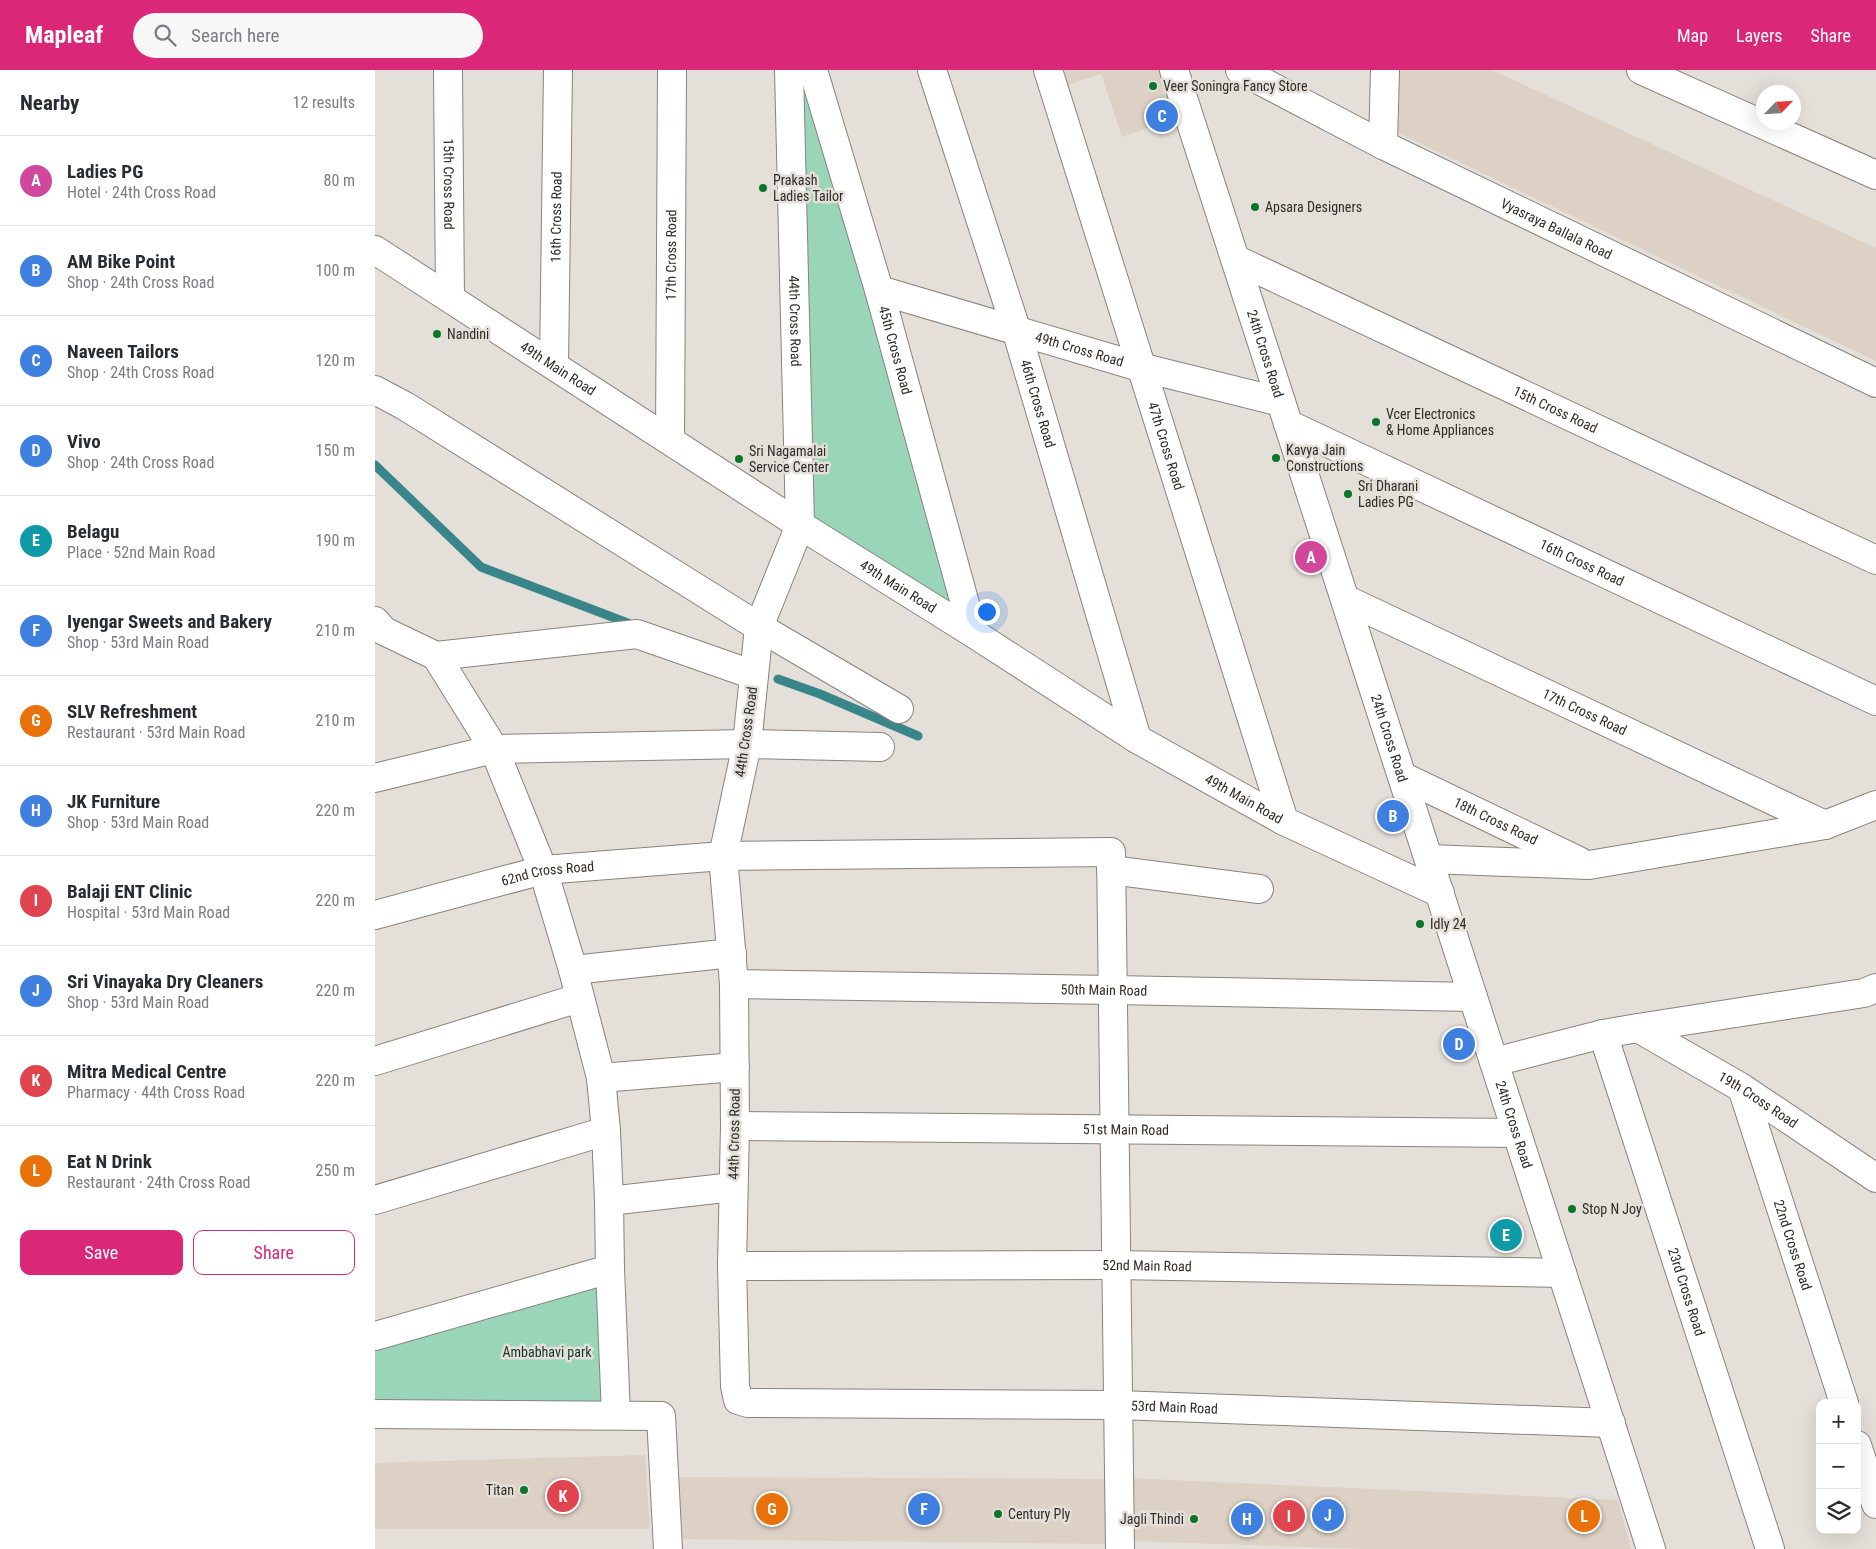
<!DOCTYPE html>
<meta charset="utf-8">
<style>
:root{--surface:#fff;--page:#f7f7f7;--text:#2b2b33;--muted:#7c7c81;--line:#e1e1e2;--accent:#db2777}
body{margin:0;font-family:"Roboto Condensed",sans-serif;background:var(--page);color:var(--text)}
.controls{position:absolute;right:15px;bottom:15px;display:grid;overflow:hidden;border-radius:10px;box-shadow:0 5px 20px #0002}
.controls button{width:45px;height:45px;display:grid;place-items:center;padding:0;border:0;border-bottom:1px solid var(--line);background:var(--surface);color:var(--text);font:25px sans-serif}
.compass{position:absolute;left:1381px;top:15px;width:45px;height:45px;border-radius:50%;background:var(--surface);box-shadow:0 5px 20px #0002;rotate:65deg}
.you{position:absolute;left:611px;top:541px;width:18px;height:18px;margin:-12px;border:4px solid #fff;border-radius:50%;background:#1a73e8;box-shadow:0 0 0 8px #1a73e833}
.badge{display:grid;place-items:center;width:32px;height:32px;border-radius:50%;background:var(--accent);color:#fff;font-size:16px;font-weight:700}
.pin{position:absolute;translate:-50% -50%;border:2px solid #fff;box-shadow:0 1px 5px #0006}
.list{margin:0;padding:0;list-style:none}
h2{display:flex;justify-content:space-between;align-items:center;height:65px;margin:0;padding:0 20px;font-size:21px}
h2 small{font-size:16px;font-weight:400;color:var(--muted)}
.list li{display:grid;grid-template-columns:32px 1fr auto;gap:15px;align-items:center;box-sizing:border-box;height:90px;padding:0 20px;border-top:1px solid var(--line)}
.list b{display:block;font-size:19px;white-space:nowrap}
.list p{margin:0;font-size:16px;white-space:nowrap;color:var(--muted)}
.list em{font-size:16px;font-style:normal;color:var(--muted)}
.actions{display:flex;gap:10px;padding:15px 20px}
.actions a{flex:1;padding:11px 0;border:1px solid var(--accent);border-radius:10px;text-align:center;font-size:18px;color:var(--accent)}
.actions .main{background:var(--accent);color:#fff}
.icon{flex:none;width:28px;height:28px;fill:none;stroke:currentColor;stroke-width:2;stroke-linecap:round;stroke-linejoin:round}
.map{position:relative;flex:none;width:1501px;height:1479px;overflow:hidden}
header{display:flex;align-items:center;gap:30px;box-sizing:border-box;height:70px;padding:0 25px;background:var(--accent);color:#fff}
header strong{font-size:24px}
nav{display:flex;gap:28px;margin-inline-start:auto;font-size:18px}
.search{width:350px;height:45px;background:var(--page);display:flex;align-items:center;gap:12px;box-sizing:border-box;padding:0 18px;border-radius:28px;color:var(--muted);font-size:19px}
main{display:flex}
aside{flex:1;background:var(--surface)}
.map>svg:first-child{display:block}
</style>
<header>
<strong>Mapleaf</strong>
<div class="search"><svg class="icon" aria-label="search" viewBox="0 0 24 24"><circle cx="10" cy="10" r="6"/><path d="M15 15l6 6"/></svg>Search here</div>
<nav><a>Map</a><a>Layers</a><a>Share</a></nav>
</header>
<main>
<aside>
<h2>Nearby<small>12 results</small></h2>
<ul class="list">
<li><span class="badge" style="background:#d1479c">A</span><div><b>Ladies PG</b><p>Hotel · 24th Cross Road</p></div><em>80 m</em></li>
<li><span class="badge" style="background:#3f7fe0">B</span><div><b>AM Bike Point</b><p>Shop · 24th Cross Road</p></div><em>100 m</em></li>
<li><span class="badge" style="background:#3f7fe0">C</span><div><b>Naveen Tailors</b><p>Shop · 24th Cross Road</p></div><em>120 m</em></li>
<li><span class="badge" style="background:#3f7fe0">D</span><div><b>Vivo</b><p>Shop · 24th Cross Road</p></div><em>150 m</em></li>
<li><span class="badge" style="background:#0f9aa8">E</span><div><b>Belagu</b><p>Place · 52nd Main Road</p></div><em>190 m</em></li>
<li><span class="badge" style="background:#3f7fe0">F</span><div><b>Iyengar Sweets and Bakery</b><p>Shop · 53rd Main Road</p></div><em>210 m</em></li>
<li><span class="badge" style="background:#e8710a">G</span><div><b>SLV Refreshment</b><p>Restaurant · 53rd Main Road</p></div><em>210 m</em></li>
<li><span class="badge" style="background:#3f7fe0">H</span><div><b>JK Furniture</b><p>Shop · 53rd Main Road</p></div><em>220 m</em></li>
<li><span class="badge" style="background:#e0444e">I</span><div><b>Balaji ENT Clinic</b><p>Hospital · 53rd Main Road</p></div><em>220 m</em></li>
<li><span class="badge" style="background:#3f7fe0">J</span><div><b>Sri Vinayaka Dry Cleaners</b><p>Shop · 53rd Main Road</p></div><em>220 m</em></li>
<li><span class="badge" style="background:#e0444e">K</span><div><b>Mitra Medical Centre</b><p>Pharmacy · 44th Cross Road</p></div><em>220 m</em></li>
<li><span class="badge" style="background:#e8710a">L</span><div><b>Eat N Drink</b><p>Restaurant · 24th Cross Road</p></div><em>250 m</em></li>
</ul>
<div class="actions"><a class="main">Save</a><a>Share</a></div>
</aside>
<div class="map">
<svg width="1501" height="1479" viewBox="0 0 1501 1479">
<rect width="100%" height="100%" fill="#e5dfd9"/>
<path fill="#ddd1c5" d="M677,0H788L805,47L747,67L726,4L683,18Z
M1020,0H1117L1501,178V291L1019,61Z
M270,1385L275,1459H0V1393Z
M296,1407L735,1409L734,1474L298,1469Z
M753,1408L1243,1430L1256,1479H992L754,1471Z"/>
<path fill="#98d5b9" d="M424,0L587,543L433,454Z
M224,1209L229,1338L0,1336V1274Z"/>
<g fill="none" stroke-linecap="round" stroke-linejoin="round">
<path stroke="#388689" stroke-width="9" d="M0,395L106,497L258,555
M403,609L445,624L543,666"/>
<defs>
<g id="minor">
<path id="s1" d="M73,0L75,228"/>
<path id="s2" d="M414,0L425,455L384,557L372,674L348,786L359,914L360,1056L357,1196L360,1316L363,1330L373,1333L743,1335L1236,1353"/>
<path id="s3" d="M438,0L504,220L598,563"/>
<path id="s4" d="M557,0L641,259L762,669"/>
<path id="s5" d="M673,0L909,751"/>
<path id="s6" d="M799,0L1276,1479"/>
<path id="s7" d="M865,0L1008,75L1501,313"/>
<path d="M1266,0L1501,105"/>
<path d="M1008,75L1010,0"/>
<path id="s8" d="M0,180L425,455L598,563L762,669L909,751L1065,823"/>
<path id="s9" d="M860,189L1501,490"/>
<path id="s10" d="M504,220L765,297L906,332"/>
<path id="s11" d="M179,295L183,0"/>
<path d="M0,320L30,336L384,557L524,639"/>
<path id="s12" d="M913,354L1501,631"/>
<path id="s13" d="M295,370L297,0"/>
<path id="s14" d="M970,529L1450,755"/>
<path d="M0,551L9,561L61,586L119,679L168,800L198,900L226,1008L231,1061L234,1131L235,1199L241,1345"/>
<path d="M61,586L262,564L379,605"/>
<path id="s15" d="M1027,706L1204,791"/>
<path d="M0,708L119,679L372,674L505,677"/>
<path d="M1054,789L1214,795L1450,755L1501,735"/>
<path d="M736,800L884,819"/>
<path id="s16" d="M0,845L168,800L348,786L736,782L745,1479"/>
<path d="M198,900L357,883"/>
<path id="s17" d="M359,914L738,920L1098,927"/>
<path id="s18" d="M1263,958L1367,1018L1501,1108"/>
<path id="s19" d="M1228,964L1395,1479"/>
<path d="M0,991L204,928"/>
<path d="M1119,992L1228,964L1263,958L1489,923L1501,918"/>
<path d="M226,1008L360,997"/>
<path id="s20" d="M1367,1018L1469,1333"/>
<path id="s21" d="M360,1056L1142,1063"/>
<path d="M0,1130L231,1061"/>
<path d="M234,1131L358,1117"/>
<path id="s22" d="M357,1196L741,1195L1187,1203"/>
<path d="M0,1266L235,1199"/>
<path d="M0,1344L286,1346L293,1479"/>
<path d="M1482,1375L1501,1434"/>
</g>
</defs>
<use href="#minor" stroke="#89837d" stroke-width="30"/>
<use href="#minor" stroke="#fff" stroke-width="28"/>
</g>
<g fill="#0a7629" stroke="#e5dfd9" stroke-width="2">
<circle cx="778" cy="16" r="5"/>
<circle cx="388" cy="118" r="5"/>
<circle cx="880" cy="137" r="5"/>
<circle cx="62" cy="264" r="5"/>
<circle cx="1001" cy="352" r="5"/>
<circle cx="901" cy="388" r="5"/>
<circle cx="364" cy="389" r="5"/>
<circle cx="973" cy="424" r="5"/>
<circle cx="1045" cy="854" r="5"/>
<circle cx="1197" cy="1139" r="5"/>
<circle cx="149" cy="1420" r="5"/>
<circle cx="623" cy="1444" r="5"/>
<circle cx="819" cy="1449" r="5"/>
</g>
<g text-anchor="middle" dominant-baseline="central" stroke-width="5" stroke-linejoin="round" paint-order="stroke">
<g font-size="14" fill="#2e2c29" stroke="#e5dfd9" text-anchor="start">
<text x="788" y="16">Veer Soningra Fancy Store</text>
<text x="398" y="110">Prakash<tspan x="398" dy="16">Ladies Tailor</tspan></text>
<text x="890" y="137">Apsara Designers</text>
<text x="72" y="264">Nandini</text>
<text x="1011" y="344">Vcer Electronics<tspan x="1011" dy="16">&amp; Home Appliances</tspan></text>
<text x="911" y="380">Kavya Jain<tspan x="911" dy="16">Constructions</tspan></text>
<text x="374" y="381">Sri Nagamalai<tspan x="374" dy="16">Service Center</tspan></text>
<text x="983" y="416">Sri Dharani<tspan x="983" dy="16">Ladies PG</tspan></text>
<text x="1055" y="854">Idly 24</text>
<text x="1207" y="1139">Stop N Joy</text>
<text x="139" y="1420" text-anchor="end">Titan</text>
<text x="633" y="1444">Century Ply</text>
<text x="809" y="1449" text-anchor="end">Jagli Thindi</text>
</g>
<g font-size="14" fill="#2e2c29" stroke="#e5dfd9">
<text stroke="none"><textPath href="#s1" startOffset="114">15th Cross Road</textPath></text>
<text stroke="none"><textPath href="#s11" startOffset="148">16th Cross Road</textPath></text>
<text stroke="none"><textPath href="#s7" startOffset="354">Vyasraya Ballala Road</textPath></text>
<text stroke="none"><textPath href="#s13" startOffset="185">17th Cross Road</textPath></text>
<text stroke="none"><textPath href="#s2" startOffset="251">44th Cross Road</textPath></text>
<text stroke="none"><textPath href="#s10" startOffset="209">49th Cross Road</textPath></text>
<text stroke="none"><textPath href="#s3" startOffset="292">45th Cross Road</textPath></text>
<text stroke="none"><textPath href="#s6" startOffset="298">24th Cross Road</textPath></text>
<text stroke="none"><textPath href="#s8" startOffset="218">49th Main Road</textPath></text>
<text stroke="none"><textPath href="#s4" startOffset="350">46th Cross Road</textPath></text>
<text stroke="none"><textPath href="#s9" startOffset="354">15th Cross Road</textPath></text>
<text stroke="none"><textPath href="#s5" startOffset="394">47th Cross Road</textPath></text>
<text stroke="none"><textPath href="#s12" startOffset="325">16th Cross Road</textPath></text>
<text stroke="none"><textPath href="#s8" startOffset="622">49th Main Road</textPath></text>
<text stroke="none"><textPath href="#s14" startOffset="265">17th Cross Road</textPath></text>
<text transform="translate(371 662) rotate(-82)">44th Cross Road</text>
<text stroke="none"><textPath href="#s6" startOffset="702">24th Cross Road</textPath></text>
<text stroke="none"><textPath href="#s8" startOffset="1028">49th Main Road</textPath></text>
<text stroke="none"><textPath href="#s15" startOffset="104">18th Cross Road</textPath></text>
<text stroke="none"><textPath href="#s16" startOffset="178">62nd Cross Road</textPath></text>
<text stroke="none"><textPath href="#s17" startOffset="370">50th Main Road</textPath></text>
<text stroke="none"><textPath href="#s18" startOffset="140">19th Cross Road</textPath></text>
<text stroke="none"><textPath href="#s6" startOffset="1108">24th Cross Road</textPath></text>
<text stroke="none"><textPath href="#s21" startOffset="391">51st Main Road</textPath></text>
<text transform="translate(359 1064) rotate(-89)">44th Cross Road</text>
<text stroke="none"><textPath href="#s20" startOffset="165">22nd Cross Road</textPath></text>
<text stroke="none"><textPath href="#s22" startOffset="415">52nd Main Road</textPath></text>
<text stroke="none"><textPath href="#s19" startOffset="271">23rd Cross Road</textPath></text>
<text stroke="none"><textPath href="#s2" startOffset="1779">53rd Main Road</textPath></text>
</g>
<g font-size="14" fill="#0f3627" stroke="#e5dfd9">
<text x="172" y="1282">Ambabhavi park</text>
</g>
</g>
</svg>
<div class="controls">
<button>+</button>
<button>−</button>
<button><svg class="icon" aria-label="layers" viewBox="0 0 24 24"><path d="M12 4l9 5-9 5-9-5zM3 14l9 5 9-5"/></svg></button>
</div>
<svg class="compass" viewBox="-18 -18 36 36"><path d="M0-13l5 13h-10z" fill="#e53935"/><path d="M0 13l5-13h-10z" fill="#7c7c81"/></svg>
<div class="you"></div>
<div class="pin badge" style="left:936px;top:487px;background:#d1479c">A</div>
<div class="pin badge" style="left:1018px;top:746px;background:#3f7fe0">B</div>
<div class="pin badge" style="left:787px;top:46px;background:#3f7fe0">C</div>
<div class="pin badge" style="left:1084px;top:974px;background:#3f7fe0">D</div>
<div class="pin badge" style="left:1131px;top:1165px;background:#0f9aa8">E</div>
<div class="pin badge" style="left:549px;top:1439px;background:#3f7fe0">F</div>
<div class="pin badge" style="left:397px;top:1439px;background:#e8710a">G</div>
<div class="pin badge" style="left:872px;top:1449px;background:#3f7fe0">H</div>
<div class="pin badge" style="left:914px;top:1446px;background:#e0444e">I</div>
<div class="pin badge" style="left:953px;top:1445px;background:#3f7fe0">J</div>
<div class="pin badge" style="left:188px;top:1426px;background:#e0444e">K</div>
<div class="pin badge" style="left:1209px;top:1446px;background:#e8710a">L</div>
</div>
</main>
